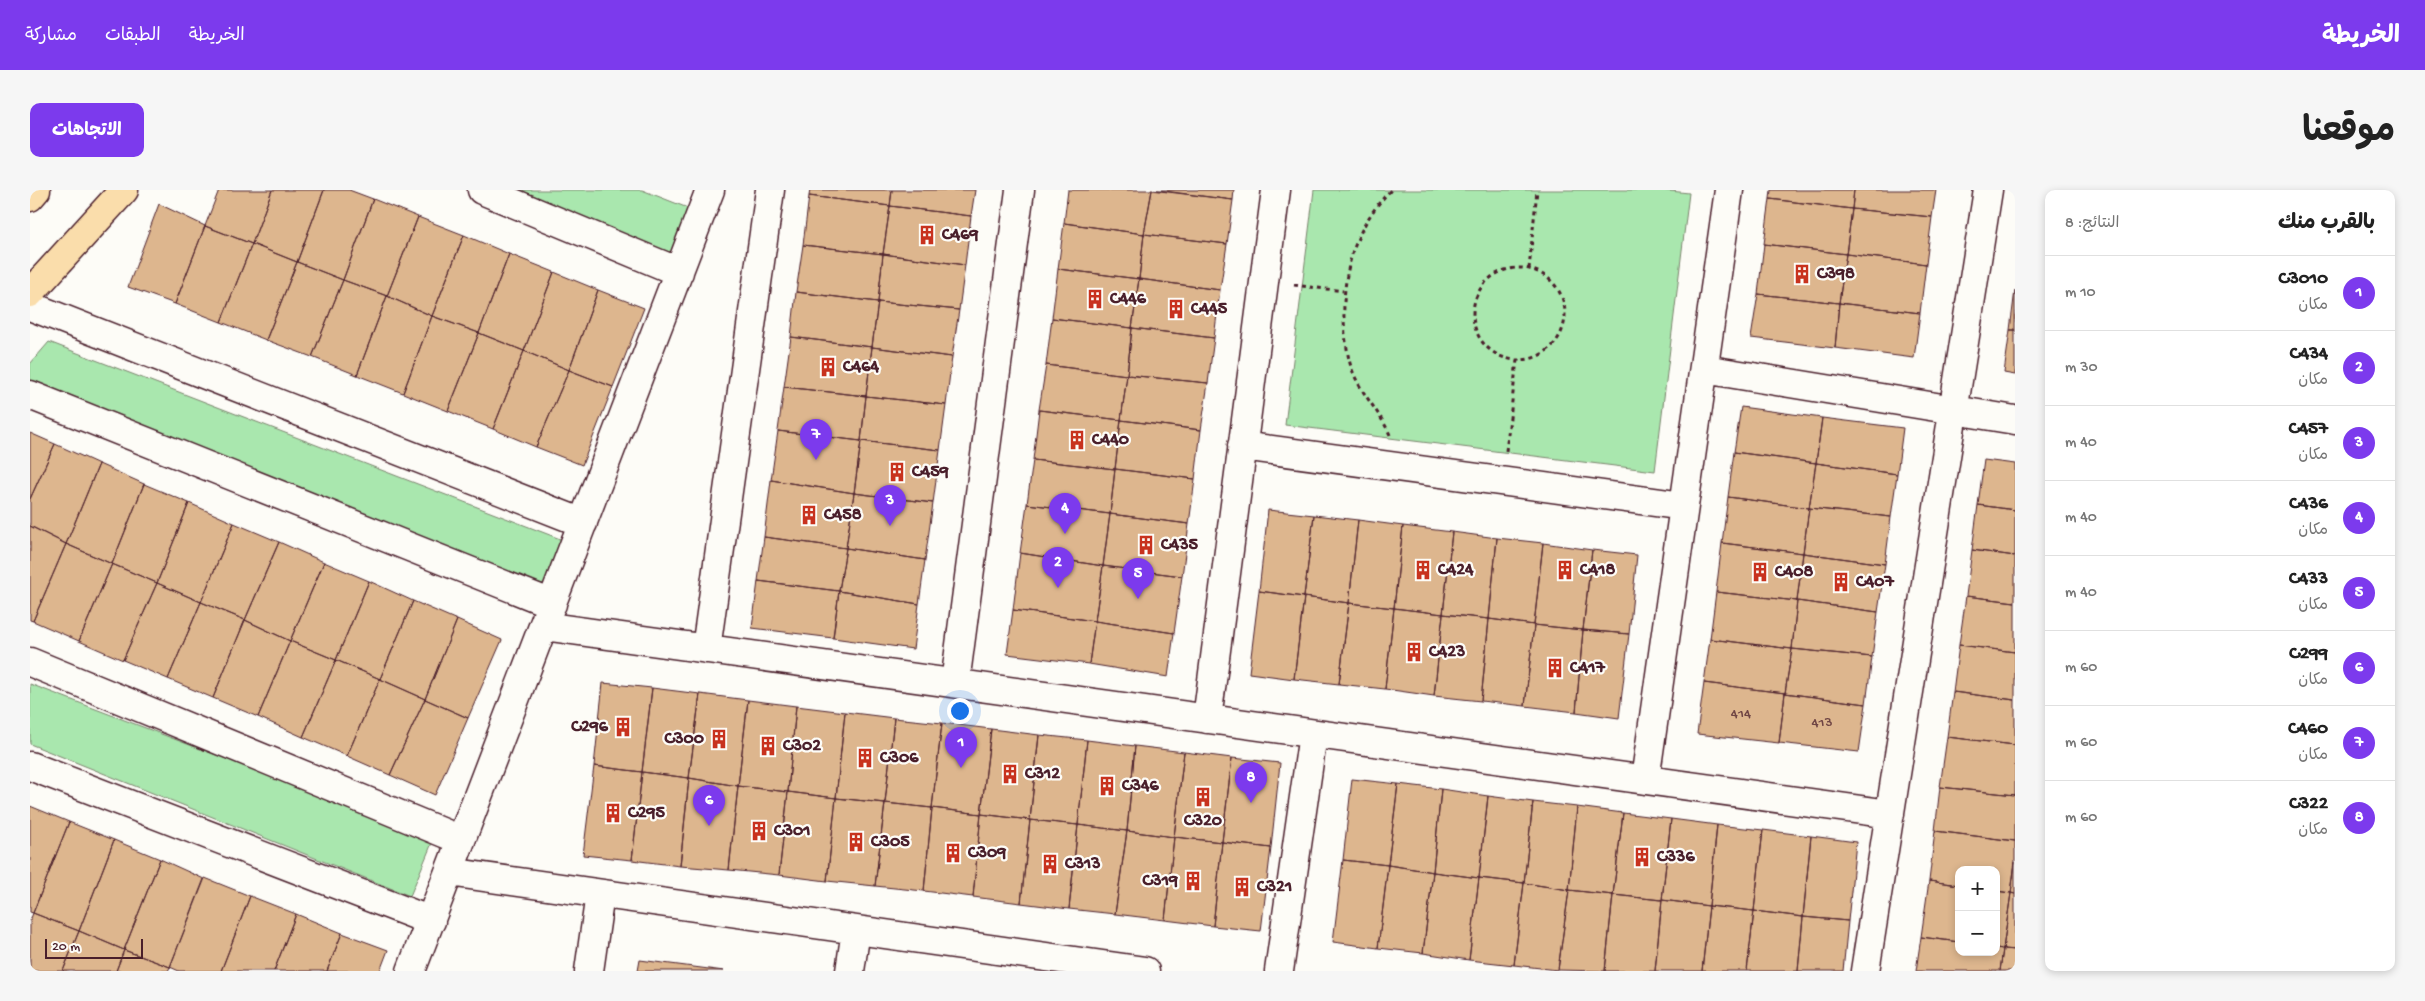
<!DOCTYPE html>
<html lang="ar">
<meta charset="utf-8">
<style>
:root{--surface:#fff;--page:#f6f6f6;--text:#222;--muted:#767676;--line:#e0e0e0;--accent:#7c3aed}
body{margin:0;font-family:"Gochi Hand","Playpen Sans Arabic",sans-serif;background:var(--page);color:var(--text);direction:rtl}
.controls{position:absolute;right:15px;bottom:15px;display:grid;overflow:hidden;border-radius:10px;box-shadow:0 2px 8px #0003}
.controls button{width:45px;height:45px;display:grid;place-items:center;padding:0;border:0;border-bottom:1px solid var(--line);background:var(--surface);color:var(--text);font:25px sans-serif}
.scale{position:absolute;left:15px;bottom:12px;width:98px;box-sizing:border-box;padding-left:5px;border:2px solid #4a1f2b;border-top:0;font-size:14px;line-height:18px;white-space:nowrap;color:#4a1f2b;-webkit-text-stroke:4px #fdfcf7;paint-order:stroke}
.you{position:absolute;left:929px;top:520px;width:18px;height:18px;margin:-12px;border:4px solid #fff;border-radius:50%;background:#1a73e8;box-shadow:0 0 0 8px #1a73e833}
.badge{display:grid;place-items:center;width:32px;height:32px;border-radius:50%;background:var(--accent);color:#fff;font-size:16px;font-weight:700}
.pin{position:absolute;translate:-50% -41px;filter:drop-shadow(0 1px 2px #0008)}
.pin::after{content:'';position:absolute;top:26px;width:18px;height:15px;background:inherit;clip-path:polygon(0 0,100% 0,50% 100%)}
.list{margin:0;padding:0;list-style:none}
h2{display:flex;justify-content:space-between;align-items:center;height:65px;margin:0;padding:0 20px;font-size:21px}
h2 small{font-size:16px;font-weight:400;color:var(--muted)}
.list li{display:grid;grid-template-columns:32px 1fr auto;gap:15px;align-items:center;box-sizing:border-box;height:75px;padding:0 20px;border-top:1px solid var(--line)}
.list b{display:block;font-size:19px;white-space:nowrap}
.list p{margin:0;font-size:16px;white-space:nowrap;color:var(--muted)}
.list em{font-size:16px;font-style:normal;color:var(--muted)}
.map{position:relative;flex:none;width:1985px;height:781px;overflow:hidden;direction:ltr;border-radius:10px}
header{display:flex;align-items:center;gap:30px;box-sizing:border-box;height:70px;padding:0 25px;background:var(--accent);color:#fff}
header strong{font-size:24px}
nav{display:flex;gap:28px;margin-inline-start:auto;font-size:18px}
.intro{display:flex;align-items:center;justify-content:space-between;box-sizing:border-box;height:120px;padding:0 30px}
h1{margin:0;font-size:35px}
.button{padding:12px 22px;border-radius:10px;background:var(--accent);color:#fff;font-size:18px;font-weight:700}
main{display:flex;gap:30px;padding:0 30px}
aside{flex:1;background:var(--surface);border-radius:10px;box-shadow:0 2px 8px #0003}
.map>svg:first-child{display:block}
</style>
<header>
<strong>الخريطة</strong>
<nav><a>الخريطة</a><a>الطبقات</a><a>مشاركة</a></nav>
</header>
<div class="intro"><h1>موقعنا</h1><a class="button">الاتجاهات</a></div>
<main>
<aside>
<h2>بالقرب منك<small>النتائج: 8</small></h2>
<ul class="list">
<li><span class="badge">1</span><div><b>C3010</b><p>مكان</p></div><em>10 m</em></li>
<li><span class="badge">2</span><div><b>C434</b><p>مكان</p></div><em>30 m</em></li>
<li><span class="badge">3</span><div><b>C457</b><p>مكان</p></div><em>40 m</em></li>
<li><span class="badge">4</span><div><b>C436</b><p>مكان</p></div><em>40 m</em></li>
<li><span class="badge">5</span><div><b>C433</b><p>مكان</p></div><em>40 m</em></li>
<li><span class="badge">6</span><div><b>C299</b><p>مكان</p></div><em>60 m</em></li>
<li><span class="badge">7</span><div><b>C460</b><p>مكان</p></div><em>60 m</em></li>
<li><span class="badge">8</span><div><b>C322</b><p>مكان</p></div><em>60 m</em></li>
</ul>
</aside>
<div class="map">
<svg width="1985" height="781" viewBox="0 0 1985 781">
<rect width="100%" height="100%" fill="#fdfcf7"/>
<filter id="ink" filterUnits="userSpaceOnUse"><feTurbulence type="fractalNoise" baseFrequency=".02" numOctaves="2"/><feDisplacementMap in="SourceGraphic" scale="10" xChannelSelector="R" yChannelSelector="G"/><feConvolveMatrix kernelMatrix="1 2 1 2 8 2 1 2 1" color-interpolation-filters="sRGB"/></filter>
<g filter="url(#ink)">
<path fill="#a9e7ae" stroke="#7a836c" d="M464,0H612L668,22L649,71Z
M1284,0H1630L1659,3L1625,281L1255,235Z
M19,152L538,352L520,399L0,196V174Z
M0,494L404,648L380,706L0,554Z"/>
<path fill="#ddb68e" stroke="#4a1f2b" d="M189,0H242L222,54L175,36Z
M242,0H294L267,72L222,54Z
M294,0H319L343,9L313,90L267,72Z
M780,0H862L860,16L779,6Z
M862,0H945L941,26L860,16Z
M1038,0H1122L1114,44L1034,33Z
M1122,0L1203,10L1197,54L1114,44Z
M1127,0H1204L1203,10Z
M1741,0H1824L1822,19L1740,9Z
M1824,0H1906L1902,27L1822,19Z
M779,6L860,16L853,64L773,55Z
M343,9L388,27L357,106L313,90Z
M1740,9L1822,19L1816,64L1734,54Z
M129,14L175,36L145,114L98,97Z
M860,16L941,26L935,75L853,64Z
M1822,19L1902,27L1896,74L1816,64Z
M388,27L434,45L402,126L357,106Z
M1034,33L1114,44L1109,89L1028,79Z
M175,36L222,54L191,132L145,114Z
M1114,44L1197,54L1190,100L1109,89Z
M434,45L479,64L449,143L402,126Z
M222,54L267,72L236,150L191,132Z
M1734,54L1816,64L1809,113L1728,104Z
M773,55L853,64L848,112L766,102Z
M479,64L524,82L494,161L449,143Z
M853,64L935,75L929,120L848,112Z
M1816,64L1896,74L1890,123L1809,113Z
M267,72L313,90L282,167L236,150Z
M1028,79L1109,89L1102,138L1022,128Z
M524,82L568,100L539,180L494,161Z
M1109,89L1190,100L1184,148L1102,138Z
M313,90L357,106L327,185L282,167Z
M568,100L614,118L583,197L539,180Z
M1985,100V140H1980Z
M766,102L848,112L842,157L761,147Z
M1728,104L1809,113L1805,158L1721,148Z
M357,106L402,126L373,203L327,185Z
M848,112L929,120L922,167L842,157Z
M1809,113L1890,123L1884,168L1805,158Z
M402,126L449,143L418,221L373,203Z
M1022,128L1102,138L1097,185L1016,175Z
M1102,138L1184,148L1178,193L1097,185Z
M1980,140H1985V185L1974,183Z
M449,143L494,161L463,239L418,221Z
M761,147L842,157L836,206L754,197Z
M842,157L922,167L916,215L836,206Z
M494,161L539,180L506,257L463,239Z
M1016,175L1097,185L1091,230L1009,220Z
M539,180L583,197L552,275L506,257Z
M1097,185L1178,193L1171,240L1091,230Z
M754,197L836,206L831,251L748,241Z
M836,206L916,215L910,260L831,251Z
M1711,217L1792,228L1786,273L1704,262Z
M1009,220L1091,230L1085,279L1003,270Z
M1792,228L1873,238L1867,284L1786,273Z
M1091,230L1171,240L1165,289L1085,279Z
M748,241L831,251L824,303L741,290Z
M0,243L25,254L0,309Z
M831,251L910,260L903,313L824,303Z
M25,254L69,274L36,354L0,336V309Z
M1704,262L1786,273L1779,318L1698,307Z
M1003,270L1085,279L1080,324L997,314Z
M1954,270L1985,274V320L1948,315Z
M1786,273L1867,284L1861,327L1779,318Z
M69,274L114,294L82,374L36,354Z
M1085,279L1165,289L1159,334L1080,324Z
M741,290L824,303L816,358L734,347Z
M114,294L159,313L127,393L82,374Z
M824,303L903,313L895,370L816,358Z
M1698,307L1779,318L1773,363L1692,353Z
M159,313L204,333L171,412L127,393Z
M997,314L1080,324L1073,376L990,363Z
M1948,315L1985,320V366L1942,360Z
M1779,318L1861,327L1855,374L1773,363Z
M1238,320L1284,325L1274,407L1229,401Z
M1080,324L1159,334L1152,386L1073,376Z
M1284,325L1328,330L1319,413L1274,407Z
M1328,330L1373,336L1364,418L1319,413Z
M204,333L249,352L215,430L171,412Z
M0,336L36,354L3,431L0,430Z
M1373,336L1422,342L1413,424L1364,418Z
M1422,342L1467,348L1459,429L1413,424Z
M734,347L816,358L809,401L728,391Z
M1467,348L1513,353L1504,435L1459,429Z
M249,352L294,372L260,451L215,430Z
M1513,353L1562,360L1553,440L1504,435Z
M1692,353L1773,363L1767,411L1686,402Z
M36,354L82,374L49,451L3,431Z
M816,358L895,370L889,414L809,401Z
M1562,360L1607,365L1599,444L1553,440Z
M1942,360L1985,366V412L1936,406Z
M990,363L1073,376L1065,431L983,420Z
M1773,363L1855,374L1848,422L1767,411Z
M294,372L339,391L306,470L260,451Z
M82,374L127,393L93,470L49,451Z
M1073,376L1152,386L1144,443L1065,431Z
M339,391L383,411L350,489L306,470Z
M728,391L809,401L803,448L722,438Z
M127,393L171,412L138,489L93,470Z
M809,401L889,414L883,459L803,448Z
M1229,401L1274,407L1264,489L1219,483Z
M1686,402L1767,411L1762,459L1680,449Z
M1936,406L1985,412V462L1929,455Z
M1274,407L1319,413L1309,494L1264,489Z
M383,411L427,430L395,509L350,489Z
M1767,411L1848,422L1842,467L1762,459Z
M171,412L215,430L183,508L138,489Z
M1319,413L1364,418L1355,499L1309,494Z
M1364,418L1413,424L1404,506L1355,499Z
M983,420L1065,431L1059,474L977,464Z
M1413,424L1459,429L1451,511L1404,506Z
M1459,429L1504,435L1495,516L1451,511Z
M215,430L260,451L228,527L183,508Z
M427,430L472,450L438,528L395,509Z
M1065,431L1144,443L1138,487L1059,474Z
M1504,435L1553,440L1546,522L1495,516Z
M1553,440L1599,444L1589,528L1546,522Z
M1680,449L1762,459L1755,503L1674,493Z
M260,451L306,470L273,547L228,527Z
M1929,455L1985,462V510L1923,502Z
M1762,459L1842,467L1836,514L1755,503Z
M306,470L350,489L317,566L273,547Z
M350,489L395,509L360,585L317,566Z
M573,493L622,498L612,582L564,576Z
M1674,493L1755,503L1749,553L1667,544Z
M622,498L670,504L659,588L612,582Z
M1923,502L1985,510V555L1917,547Z
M1755,503L1836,514L1829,562L1749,553Z
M670,504L718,510L708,596L659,588Z
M395,509L438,528L405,605L360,585Z
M718,510L766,516L758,602L708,596Z
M766,516L815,522L806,608L758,602Z
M815,522L864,528L855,613L806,608Z
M864,528L912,533L902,618L855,613Z
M912,533L961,539L951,624L902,618Z
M961,539L1009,545L1000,630L951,624Z
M1009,545L1057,550L1048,635L1000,630Z
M1917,547L1985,555V605L1910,597Z
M1057,550L1105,556L1097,641L1048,635Z
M1105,556L1154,562L1144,647L1097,641Z
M1154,562L1202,568L1192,652L1144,647Z
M1202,568L1250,573L1241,658L1192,652Z
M564,576L612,582L602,670L553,665Z
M612,582L659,588L650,676L602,670Z
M659,588L708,596L699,680L650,676Z
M1322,589L1368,594L1358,675L1313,670Z
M1368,594L1411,599L1403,682L1358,675Z
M708,596L758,602L749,685L699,680Z
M1910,597L1985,605V651L1905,641Z
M1411,599L1458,606L1449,688L1403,682Z
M758,602L806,608L797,691L749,685Z
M1458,606L1503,612L1494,693L1449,688Z
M806,608L855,613L845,696L797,691Z
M1503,612L1547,617L1539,700L1494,693Z
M855,613L902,618L894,701L845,696Z
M0,616L39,632L3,723L0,722Z
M1547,617L1593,623L1583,705L1539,700Z
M902,618L951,624L943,707L894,701Z
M1593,623L1641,629L1632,710L1583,705Z
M951,624L1000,630L991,713L943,707Z
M1641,629L1687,635L1679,716L1632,710Z
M1000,630L1048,635L1039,719L991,713Z
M39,632L84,650L49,741L3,723Z
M1048,635L1097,641L1085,724L1039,719Z
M1687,635L1733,640L1724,721L1679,716Z
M1733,640L1781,646L1773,727L1724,721Z
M1097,641L1144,647L1135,730L1085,724Z
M1905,641L1985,651V672L1981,703L1966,701V680H1929V695L1899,691Z
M1781,646L1826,652L1818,731L1773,727Z
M1144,647L1192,652L1183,736L1135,730Z
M84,650L130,669L94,760L49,741Z
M1192,652L1241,658L1231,741L1183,736Z
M130,669L174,689L140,777L94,760Z
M1313,670L1358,675L1348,758L1303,752Z
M1985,672V704L1981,703Z
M1358,675L1403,682L1393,763L1348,758Z
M1403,682L1449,688L1439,770L1393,763Z
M175,688L220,706L191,781H149L140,777Z
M1449,688L1494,693L1484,775L1439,770Z
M1899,691L1929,695V752L1891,747Z
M1494,693L1539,700L1528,780L1484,775Z
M1539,700L1583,705L1575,781L1528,780Z
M1966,701L1981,703L1973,759L1966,758Z
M1981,703L1985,704V760L1973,759Z
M1583,705L1632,710L1625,781H1575Z
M220,706L266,724L244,781H191Z
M1632,710L1679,716L1672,781H1625Z
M1679,716L1724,721L1717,781H1672Z
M1724,721L1773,727L1768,781H1717Z
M3,723L49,741L33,781H0V731Z
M266,724L312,743L297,781H244Z
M1773,727L1818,731L1813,781H1768Z
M49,741L94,760L86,781H33Z
M312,743L358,760L350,781H297Z
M1891,747L1929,752V762H1966V758L1973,759L1970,781H1886Z
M1973,759L1985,760V781H1970Z
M94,760L140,777L138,781H86Z
M610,770L694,781H608Z"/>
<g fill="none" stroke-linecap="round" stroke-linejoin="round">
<defs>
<path id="minor" d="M452,0L649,82
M0,116L553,333
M1674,179L1985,230
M0,205L522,414
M1212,256L1654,316
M513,436L1860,624
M676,459L740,0
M0,472L431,650
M925,493L990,0
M1177,529L1246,0
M0,576L401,731
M1615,590L1699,0
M419,682L1115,781
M381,781L680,0
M559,781L570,704
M820,781L826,740
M1249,781L1283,544
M1835,781L1958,0"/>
<path id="major" d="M0,7L6,0
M0,103L94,0"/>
</defs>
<use href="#minor" stroke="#4a1f2b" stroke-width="31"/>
<use href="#major" stroke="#4a1f2b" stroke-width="31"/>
<path stroke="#4a1f2b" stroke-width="3" stroke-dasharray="4 4" stroke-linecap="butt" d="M1443 124a46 46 0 1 1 92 0a46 46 0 1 1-92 0Z
M1499,79L1507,0
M1264,95L1313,101
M1360,245C1350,222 1332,205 1323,182C1318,170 1317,158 1315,145C1310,91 1321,40 1361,0
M1476,261L1487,170"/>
<use href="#minor" stroke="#fdfcf7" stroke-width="28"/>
<use href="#major" stroke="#faddab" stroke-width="28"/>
</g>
</g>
<defs>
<symbol id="building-bare" viewBox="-9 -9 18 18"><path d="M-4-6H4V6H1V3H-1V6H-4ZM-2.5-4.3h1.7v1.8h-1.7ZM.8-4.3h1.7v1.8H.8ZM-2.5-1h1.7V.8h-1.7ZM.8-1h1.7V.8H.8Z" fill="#c8321e" stroke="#fdfcf7" stroke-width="2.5" paint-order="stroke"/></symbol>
</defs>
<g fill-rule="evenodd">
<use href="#building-bare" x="883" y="31" width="28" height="28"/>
<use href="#building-bare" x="1758" y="70" width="28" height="28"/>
<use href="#building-bare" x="1051" y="95" width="28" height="28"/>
<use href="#building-bare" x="1132" y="105" width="28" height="28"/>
<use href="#building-bare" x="784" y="163" width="28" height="28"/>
<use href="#building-bare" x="1033" y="236" width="28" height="28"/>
<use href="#building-bare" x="853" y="268" width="28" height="28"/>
<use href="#building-bare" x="765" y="311" width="28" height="28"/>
<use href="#building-bare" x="1102" y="341" width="28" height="28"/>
<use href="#building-bare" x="1379" y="366" width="28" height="28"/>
<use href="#building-bare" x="1521" y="366" width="28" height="28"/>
<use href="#building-bare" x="1716" y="368" width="28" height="28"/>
<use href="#building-bare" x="1797" y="378" width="28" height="28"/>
<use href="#building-bare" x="1370" y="448" width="28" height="28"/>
<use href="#building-bare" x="1511" y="464" width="28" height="28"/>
<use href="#building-bare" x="579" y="523" width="28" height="28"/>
<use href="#building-bare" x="675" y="535" width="28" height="28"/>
<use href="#building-bare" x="724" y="542" width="28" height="28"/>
<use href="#building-bare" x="821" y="554" width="28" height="28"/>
<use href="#building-bare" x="966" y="570" width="28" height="28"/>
<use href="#building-bare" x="1063" y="582" width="28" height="28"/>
<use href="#building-bare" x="1159" y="593" width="28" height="28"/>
<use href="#building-bare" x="569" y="609" width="28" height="28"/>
<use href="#building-bare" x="715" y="627" width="28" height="28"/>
<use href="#building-bare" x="812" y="638" width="28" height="28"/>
<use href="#building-bare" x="909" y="649" width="28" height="28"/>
<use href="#building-bare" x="1598" y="653" width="28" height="28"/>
<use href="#building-bare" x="1006" y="660" width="28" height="28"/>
<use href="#building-bare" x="1149" y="677" width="28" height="28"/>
<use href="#building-bare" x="1198" y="683" width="28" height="28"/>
</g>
<g text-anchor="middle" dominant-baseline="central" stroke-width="4.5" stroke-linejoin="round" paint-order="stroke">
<g font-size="15" fill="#6f4544">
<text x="1711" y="524">414</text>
<text x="1792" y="533">413</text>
</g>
<g font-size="18" font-weight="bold" fill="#4a1f2b" stroke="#fdfcf7" text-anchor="start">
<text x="912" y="45">C469</text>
<text x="1787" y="84">C398</text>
<text x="1080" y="109">C446</text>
<text x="1161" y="119">C445</text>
<text x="813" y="177">C464</text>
<text x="1062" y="250">C440</text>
<text x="882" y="282">C459</text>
<text x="794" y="325">C458</text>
<text x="1131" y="355">C435</text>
<text x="1408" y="380">C424</text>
<text x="1550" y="380">C418</text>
<text x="1745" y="382">C408</text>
<text x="1826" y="392">C407</text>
<text x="1399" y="462">C423</text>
<text x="1540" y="478">C417</text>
<text x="578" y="537" text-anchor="end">C296</text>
<text x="674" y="549" text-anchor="end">C300</text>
<text x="753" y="556">C302</text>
<text x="850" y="568">C306</text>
<text x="995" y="584">C312</text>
<text x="1092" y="596">C346</text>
<text x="598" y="623">C295</text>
<text x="1173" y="631" text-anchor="middle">C320</text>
<text x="744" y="641">C301</text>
<text x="841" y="652">C305</text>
<text x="938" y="663">C309</text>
<text x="1627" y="667">C336</text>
<text x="1035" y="674">C313</text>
<text x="1148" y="691" text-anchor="end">C319</text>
<text x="1227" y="697">C321</text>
</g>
</g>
</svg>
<div class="controls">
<button>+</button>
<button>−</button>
</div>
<div class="scale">20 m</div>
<div class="you"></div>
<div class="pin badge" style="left:931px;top:578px">1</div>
<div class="pin badge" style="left:1028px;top:398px">2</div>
<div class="pin badge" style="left:860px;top:336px">3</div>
<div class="pin badge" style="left:1035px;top:344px">4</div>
<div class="pin badge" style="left:1108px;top:409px">5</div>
<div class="pin badge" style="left:679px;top:636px">6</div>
<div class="pin badge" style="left:786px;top:270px">7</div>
<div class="pin badge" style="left:1221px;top:613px">8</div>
</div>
</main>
